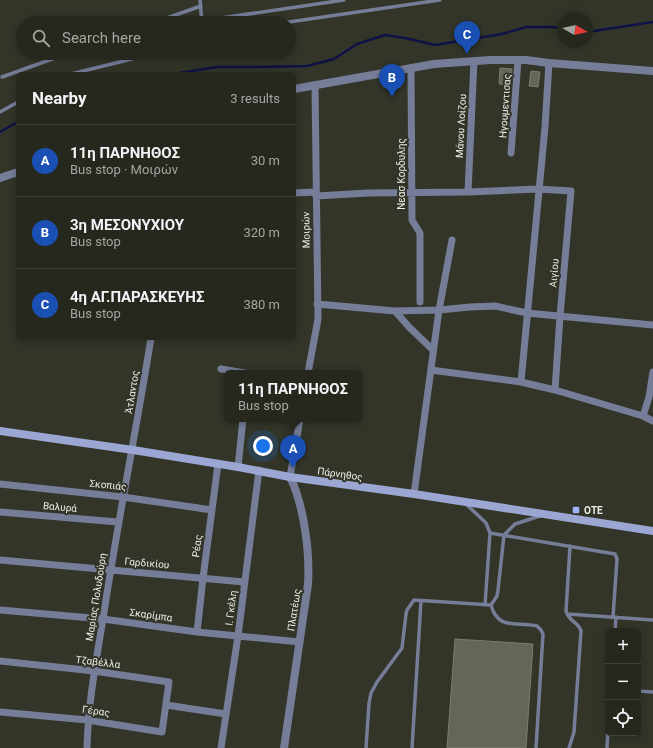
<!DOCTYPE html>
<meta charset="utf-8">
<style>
:root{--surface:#26281e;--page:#32342b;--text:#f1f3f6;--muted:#a4a6a4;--line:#42443c;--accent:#a2b2fd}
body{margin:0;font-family:Roboto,sans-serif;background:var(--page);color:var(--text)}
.controls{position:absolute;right:12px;bottom:12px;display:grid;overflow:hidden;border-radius:6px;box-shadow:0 2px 10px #0003}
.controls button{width:36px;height:36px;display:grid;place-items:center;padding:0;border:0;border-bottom:1px solid var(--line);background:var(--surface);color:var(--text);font:20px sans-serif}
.compass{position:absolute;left:557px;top:12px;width:36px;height:36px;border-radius:50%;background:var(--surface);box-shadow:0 2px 10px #0003;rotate:99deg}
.you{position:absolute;left:263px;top:446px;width:14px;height:14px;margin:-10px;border:3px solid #fff;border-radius:50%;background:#1a73e8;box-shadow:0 0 0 6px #1a73e833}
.badge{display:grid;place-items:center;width:26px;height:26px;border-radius:50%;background:var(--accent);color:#fff;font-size:13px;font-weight:700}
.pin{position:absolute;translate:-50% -33px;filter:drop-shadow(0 1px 2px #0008)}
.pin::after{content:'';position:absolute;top:21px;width:14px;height:12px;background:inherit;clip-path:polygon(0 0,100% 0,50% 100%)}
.popup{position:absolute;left:224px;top:370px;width:138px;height:52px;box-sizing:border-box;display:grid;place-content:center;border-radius:6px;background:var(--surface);filter:drop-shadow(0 1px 3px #0005);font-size:13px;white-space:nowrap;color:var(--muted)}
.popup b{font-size:15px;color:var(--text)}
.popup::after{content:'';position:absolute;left:50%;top:100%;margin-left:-8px;border:8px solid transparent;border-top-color:var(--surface)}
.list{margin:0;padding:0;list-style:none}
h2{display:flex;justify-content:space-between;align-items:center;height:52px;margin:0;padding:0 16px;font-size:17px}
h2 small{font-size:13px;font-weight:400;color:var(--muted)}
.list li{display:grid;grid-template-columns:26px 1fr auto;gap:12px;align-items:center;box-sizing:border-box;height:72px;padding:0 16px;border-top:1px solid var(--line)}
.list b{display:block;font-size:15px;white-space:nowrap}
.list p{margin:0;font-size:13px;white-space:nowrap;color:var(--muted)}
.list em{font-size:13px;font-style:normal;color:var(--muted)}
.icon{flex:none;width:22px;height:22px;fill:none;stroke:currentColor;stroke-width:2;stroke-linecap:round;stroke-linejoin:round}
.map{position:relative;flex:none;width:653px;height:748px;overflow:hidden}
.search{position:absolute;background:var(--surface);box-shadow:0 2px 10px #0003;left:16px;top:16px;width:280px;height:44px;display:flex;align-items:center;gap:10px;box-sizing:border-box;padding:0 14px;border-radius:22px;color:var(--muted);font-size:15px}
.panel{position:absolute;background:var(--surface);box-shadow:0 2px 10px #0003;left:16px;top:72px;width:280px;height:268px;border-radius:6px}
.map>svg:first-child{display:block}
</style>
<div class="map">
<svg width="653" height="748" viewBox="0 0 653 748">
<rect width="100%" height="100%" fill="#323528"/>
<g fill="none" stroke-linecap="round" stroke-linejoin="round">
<path stroke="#101247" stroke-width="2.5" d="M587,32L653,22
M173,74L217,67H258L307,66L334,59L357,44L385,35L405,38L435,45L502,34L526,27H553L563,29
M0,132L18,122"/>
</g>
<path fill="#636658" stroke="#7a7e6f" d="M500,68L512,69L511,85L499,84Z
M531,71L540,72L538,87L529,86Z
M455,639L533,644L526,748H447Z"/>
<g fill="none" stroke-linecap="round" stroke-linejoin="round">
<path stroke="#767d99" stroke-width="3.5" d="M200,0L202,23
M153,23L201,6
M213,23L221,18L344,0
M282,23L440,0
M71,74L132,59L146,53
M2,77L69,53
M0,112L18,102
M465,503L486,523L490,533L485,605
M490,533L615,554L617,559L613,617
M491,605C498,631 517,621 537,626L541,630L543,634L536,748
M491,605L497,596L498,590L504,535L515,524L540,516
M567,614L653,620
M615,631L616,617
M638,691L653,692
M366,748L369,703L371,693L377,682L402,648L406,614L407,610L414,600L491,605
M412,748L421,601
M569,748L574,732L581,631C579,622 569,622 566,611L570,546
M607,748L608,729"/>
<path stroke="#767d99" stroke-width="7" d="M411,68L412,220L420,233V302
M511,153L518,60
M468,192L474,61
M294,193L316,192
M316,196L368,193L468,192L538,189L571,191L560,316L555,390
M317,304L395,311L409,327L433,350
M395,311L439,310L470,307L495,306L527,313L653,325
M221,369L245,373
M431,370L521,382L555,390L643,416L653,421
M308,373L318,319L315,85
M521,382L545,127L549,63
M643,416L649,397L653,372
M238,467L243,419
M290,477L300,419
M0,484L123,497L212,510
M414,494L439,310L452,240
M0,512L118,522
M0,560L244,582
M0,610L103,619L197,632L300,642
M197,632L203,578L218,464
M0,661L94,671L169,682L162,732L87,720L0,712
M166,705L226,714
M87,748C88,704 96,662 103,619C117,525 136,432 151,338
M221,748L238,636L259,470"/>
<path stroke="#767d99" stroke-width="8" d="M294,89L434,64L490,60H526L549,63L653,71
M0,178L18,172
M284,748L308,584C310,553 304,505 290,477"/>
<path stroke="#9ba6d3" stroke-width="8" d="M0,431L133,450L238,467L290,477L414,494L653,531"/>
</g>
<rect fill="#a2b2fd" stroke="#323528" stroke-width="1.5" x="572" y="506" width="8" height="8" rx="2"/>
<g text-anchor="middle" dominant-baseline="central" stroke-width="4" stroke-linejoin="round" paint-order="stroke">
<g font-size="10" fill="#eceee6" stroke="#323528">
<text transform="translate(505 106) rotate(-86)">Ηγουμεντισας</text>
<text transform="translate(461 126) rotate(-87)">Μάνου Λοίζου</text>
<text transform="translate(401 174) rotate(-90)">Νεασ Κορδυλης</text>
<text transform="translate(306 230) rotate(-91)">Μοιρών</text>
<text transform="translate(554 273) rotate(-85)">Αιγίου</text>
<text transform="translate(132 392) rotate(-81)">Άτλαντος</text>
<text transform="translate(340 474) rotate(8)">Πάρνηθος</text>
<text transform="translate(108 485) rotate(6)">Σκοπιάς</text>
<text transform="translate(60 507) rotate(5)">Βαλυρά</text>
<text transform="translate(197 546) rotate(-82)">Ρέας</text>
<text transform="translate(147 563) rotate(5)">Γαρδικίου</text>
<text transform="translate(96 597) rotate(-81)">Μαρίας Πολυδούρη</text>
<text transform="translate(231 608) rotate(-83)">Ι. Γκέλη</text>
<text transform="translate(294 610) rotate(-81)">Πλατέως</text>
<text transform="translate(151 615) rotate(8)">Σκαρίμπα</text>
<text transform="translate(98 662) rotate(7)">Τζαβέλλα</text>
<text transform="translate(96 711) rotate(8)">Γέρας</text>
</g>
<g font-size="10" font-weight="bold" fill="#eceee6" stroke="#323528" text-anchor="start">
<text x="584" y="510">ΟΤΕ</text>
</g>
</g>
</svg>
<div class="controls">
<button>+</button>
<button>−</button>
<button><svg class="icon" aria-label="locate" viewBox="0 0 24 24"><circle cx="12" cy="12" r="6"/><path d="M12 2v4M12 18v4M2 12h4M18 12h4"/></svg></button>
</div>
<svg class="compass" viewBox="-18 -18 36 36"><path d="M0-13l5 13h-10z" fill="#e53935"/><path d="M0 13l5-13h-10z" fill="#a4a6a4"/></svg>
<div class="you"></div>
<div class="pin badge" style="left:293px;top:468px;background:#1a4fb4">A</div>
<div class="popup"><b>11η ΠΑΡΝΗΘΟΣ</b>Bus stop</div>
<div class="pin badge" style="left:392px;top:97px;background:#1a4fb4">B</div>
<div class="pin badge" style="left:467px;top:54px;background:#1a4fb4">C</div>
<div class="search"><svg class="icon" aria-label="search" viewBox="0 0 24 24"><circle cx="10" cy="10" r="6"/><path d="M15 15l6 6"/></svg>Search here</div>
<section class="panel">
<h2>Nearby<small>3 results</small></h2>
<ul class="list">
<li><span class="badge" style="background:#1a4fb4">A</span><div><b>11η ΠΑΡΝΗΘΟΣ</b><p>Bus stop · Μοιρών</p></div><em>30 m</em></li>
<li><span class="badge" style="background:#1a4fb4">B</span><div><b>3η ΜΕΣΟΝΥΧΙΟΥ</b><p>Bus stop</p></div><em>320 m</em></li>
<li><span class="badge" style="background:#1a4fb4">C</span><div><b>4η ΑΓ.ΠΑΡΑΣΚΕΥΗΣ</b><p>Bus stop</p></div><em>380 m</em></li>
</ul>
</section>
</div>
